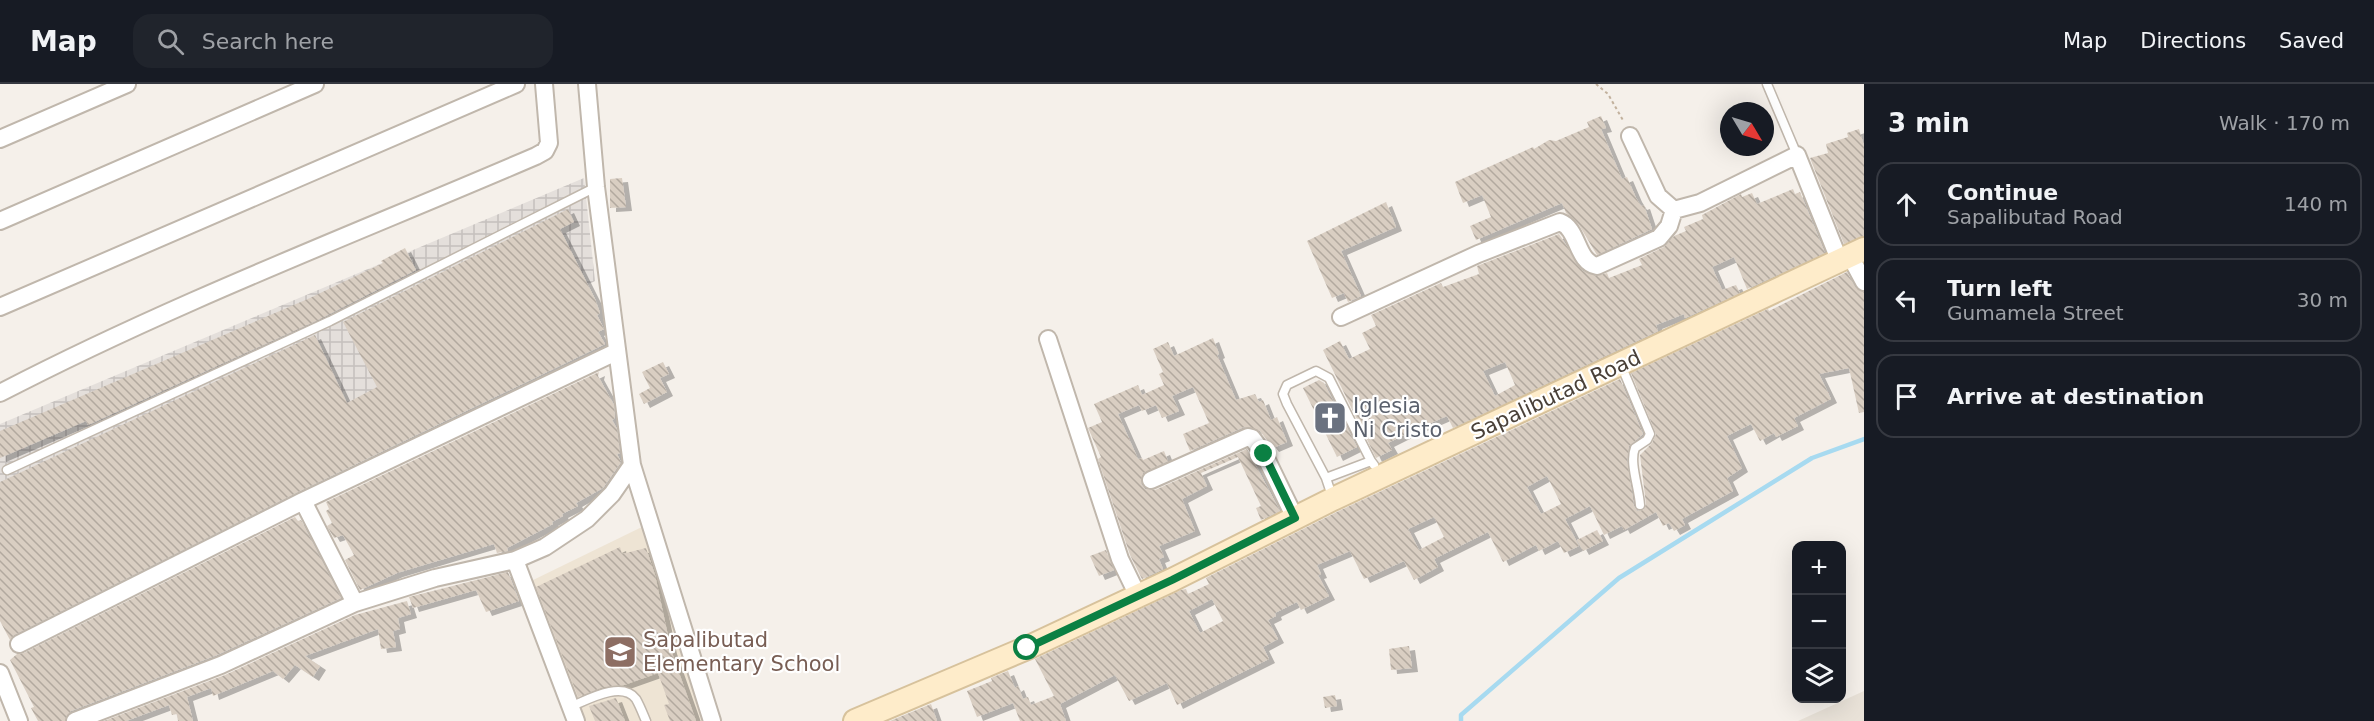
<!DOCTYPE html>
<meta charset="utf-8">
<style>
:root{--surface:#171b24;--page:#20242c;--text:#f1f3f6;--muted:#9ea1a6;--line:#363941}
body{margin:0;font-family:"DejaVu Sans",sans-serif;background:var(--page);color:var(--text)}
.controls{position:absolute;right:18px;bottom:18px;display:grid;overflow:hidden;border-radius:12px;box-shadow:0 6px 24px #0002}
.controls button{width:54px;height:54px;display:grid;place-items:center;padding:0;border:0;border-bottom:2px solid var(--line);background:var(--surface);color:var(--text);font:30px sans-serif}
.compass{position:absolute;left:1720px;top:18px;width:54px;height:54px;border-radius:50%;background:var(--surface);box-shadow:0 6px 24px #0002;rotate:128deg}
.stop{position:absolute;width:18px;height:18px;margin:-14px;border:4px solid #0b8043;border-radius:50%;background:#fff}
.stop.end{background:#0b8043;border-color:#fff;box-shadow:0 2px 6px #0008}
.list{margin:0;padding:0;list-style:none}
h2{display:flex;justify-content:space-between;align-items:center;height:78px;margin:0;padding:0 24px;font-size:26px}
h2 small{font-size:20px;font-weight:400;color:var(--muted)}
.list li{display:grid;grid-template-columns:39px 1fr auto;gap:18px;align-items:center;box-sizing:border-box;height:84px;margin:0 12px 12px;padding:0 12px;border:2px solid var(--line);border-radius:18px}
.list b{display:block;font-size:22px;white-space:nowrap}
.list p{margin:0;font-size:20px;white-space:nowrap;color:var(--muted)}
.list em{font-size:20px;font-style:normal;color:var(--muted)}
.icon{flex:none;width:33px;height:33px;fill:none;stroke:currentColor;stroke-width:2;stroke-linecap:round;stroke-linejoin:round}
.map{position:relative;flex:none;width:1864px;height:637px;overflow:hidden}
header{display:flex;align-items:center;gap:36px;box-sizing:border-box;height:84px;padding:0 30px;background:var(--surface);border-bottom:2px solid var(--line)}
header strong{font-size:28px}
nav{display:flex;gap:33px;margin-inline-start:auto;font-size:21px}
.search{width:420px;height:54px;background:var(--page);display:flex;align-items:center;gap:15px;box-sizing:border-box;padding:0 21px;border-radius:18px;color:var(--muted);font-size:22px}
main{display:flex}
aside{flex:1;background:var(--surface)}
.map>svg:first-child{display:block}
</style>
<header>
<strong>Map</strong>
<div class="search"><svg class="icon" aria-label="search" viewBox="0 0 24 24"><circle cx="10" cy="10" r="6"/><path d="M15 15l6 6"/></svg>Search here</div>
<nav><a>Map</a><a>Directions</a><a>Saved</a></nav>
</header>
<main>
<div class="map">
<svg width="1864" height="637" viewBox="0 0 1864 637">
<defs>
<pattern id="industrial-grid" width="8" height="8" patternUnits="userSpaceOnUse" patternTransform="scale(1.5)"><rect width="8" height="8" fill="#e4dfdb"/><path d="M0 4h8M4 0v8" fill="none" stroke="#c5c0bd"/></pattern>
<pattern id="building-back-hatch" width="6" height="6" patternUnits="userSpaceOnUse" patternTransform="scale(1.5)"><rect width="6" height="6" fill="#d9cec2"/><path d="M-1 5l2 2M0 0l6 6M5-1l2 2" fill="none" stroke="#b2a99f"/></pattern>
<filter id="shadow"><feDropShadow dx="6" dy="4" stdDeviation="0" flood-color="#0004"/></filter>
</defs>
<rect width="100%" height="100%" fill="#f5f0ea"/>
<path fill="#e9e2d8" d="M1864,607V637H1798Z"/>
<path fill="url(#industrial-grid)" d="M584,94L595,197L186,400L0,488V340Z"/>
<path fill="#eee4d4" d="M648,440L706,637H581L527,499Z"/>
<g fill="none" stroke-linecap="round" stroke-linejoin="round">
<path stroke="#a7daf0" stroke-width="4.5" d="M1461,637V631L1619,494L1812,374L1864,355"/>
</g>
<path fill="url(#building-back-hatch)" fill-rule="evenodd" filter="url(#shadow)" d="M1601,32L1606,44L1601,45L1622,95L1627,93L1636,114L1641,122L1644,121L1652,145L1597,171L1579,141L1566,129L1562,119L1476,156L1470,142L1491,133L1482,111L1463,119L1455,98L1533,63L1534,65L1549,56L1556,57L1589,43L1587,38Z
M1859,45L1864,62V152L1844,160L1810,74L1828,69L1826,60L1848,53L1847,49Z
M622,94L626,123L610,124V95Z
M1793,105L1795,110L1800,108L1825,169L1747,205L1734,173L1712,183L1722,206L1736,201L1740,209L1685,234L1684,230L1656,241L1658,247L1453,344L1447,332L1410,348L1388,359L1392,366L1376,374L1323,266L1340,257L1349,275L1370,265L1362,249L1376,242L1371,231L1441,199L1443,203L1479,190L1477,182L1559,150L1583,187L1597,192L1607,189L1609,194L1642,181L1639,175L1664,163L1674,152L1686,147L1684,143L1703,135L1702,131L1741,110L1742,113L1752,109L1757,120ZM1505,278L1515,301L1495,312L1483,287Z
M1386,118L1396,143L1341,167L1361,212L1348,218L1344,209L1332,214L1307,157Z
M568,125L574,138L560,145L595,215L600,229L597,231L604,245L598,248L605,260L298,408L14,551L10,556L0,537V398L315,251L347,319L377,303L343,238Z
M405,164L416,186L318,236L88,341L86,337L0,374V347L310,214L383,179L381,177Z
M1847,188L1855,203L1864,208V328L1859,329L1849,284L1819,290L1831,315L1794,334L1798,342L1776,353L1774,349L1760,357L1751,340L1727,352L1742,384L1727,394L1733,407L1682,435L1685,441L1674,447L1669,439L1663,442L1656,428L1624,446L1622,442L1604,451L1590,422L1565,435L1579,462L1564,469L1558,457L1539,467L1536,461L1503,478L1488,448L1434,475L1438,483L1414,496L1404,477L1364,495L1350,467L1317,481L1321,490L1318,491L1329,512L1301,526L1297,518L1275,529L1276,532L1268,536L1278,555L1263,563L1269,575L1177,621L1167,599L1129,617L1115,591L1060,620L1066,637H1020L1013,619L977,633L967,607L992,597L991,594L1008,587L1015,604L1018,602L1023,615L1028,613L1031,621L1054,612L1035,575L1181,506L1186,505L1188,510L1209,500L1206,494L1339,427L1620,295L1643,350L1629,362L1627,376L1634,422L1637,427L1643,426L1646,420L1640,371L1652,359L1656,350L1631,289L1768,225L1769,227ZM1547,392L1561,420L1541,430L1527,403ZM1434,433L1444,453L1419,466L1408,445ZM1212,515L1223,537L1200,549L1189,527Z
M1213,254L1219,270L1217,271L1236,316L1255,310L1259,318L1263,316L1271,336L1277,333L1287,358L1273,364L1260,347L1244,343L1190,367L1183,350L1209,339L1193,303L1172,312L1179,327L1162,334L1156,321L1142,327L1139,321L1118,330L1138,375L1142,374L1143,376L1164,367L1168,377L1143,389L1141,400L1145,405L1155,406L1247,365L1280,427L1261,436L1256,424L1261,422L1238,373L1201,389L1207,402L1182,415L1195,447L1159,462L1164,473L1159,475L1163,485L1142,495L1130,471L1098,375L1101,373L1088,344L1102,338L1094,320L1138,301L1142,311L1164,301L1159,290L1163,288L1153,265L1168,258L1174,272Z
M663,278L669,290L660,294L667,308L644,320L639,310L650,304L642,288Z
M599,288L598,292L614,321L615,334L612,336L617,345L620,369L617,370L621,378L603,404L576,419L578,422L562,430L563,432L552,438L553,440L507,464L508,467L497,469L494,460L397,489L360,506L345,476L354,471L343,451L334,454L327,442L332,439L326,427L329,425L326,418Z
M1319,296L1324,299L1357,363L1337,373L1303,304Z
M295,433L298,437L301,436L341,514L217,571L71,627L65,637H38L31,624L34,623L10,576L17,570L24,569Z
M1597,446L1603,457L1583,467L1577,456Z
M620,463L622,470L646,464L655,491L671,566L696,637H670L664,621L669,620L658,589L624,601L603,603L578,613L536,503Z
M1106,466L1114,486L1099,492L1090,472Z
M508,488L519,517L486,528L476,506L413,524L409,513Z
M407,517L411,530L398,534L400,545L393,547L396,563L381,565L378,545L305,572L320,582L313,593L295,581L283,595L273,587L213,612L211,604L187,613L193,637H178L177,630L172,631L169,621L126,637H104L225,591L355,531Z
M1409,562L1412,584L1391,586L1389,565Z
M1335,611L1337,622L1325,624L1323,613Z
M616,614L625,637H595L589,622Z
M931,620L937,637H890Z"/>
<g fill="none" stroke-linecap="round" stroke-linejoin="round">
<defs>
<path id="lane" d="M1767,0L1797,71
M1621,281L1650,350L1647,356L1635,364C1629,378 1639,404 1640,421
M7,386L330,237L596,103
M1326,394L1371,377L1374,381
M1333,415L1326,394L1287,320L1283,310L1287,301L1316,287L1329,294L1371,377
M570,623C587,616 622,596 636,615C640,622 643,630 646,637"/>
<path id="street" d="M587,0L596,103L632,381L712,637
M1630,52L1658,112L1674,126L1700,119L1797,71L1840,178
M0,55L127,0
M0,137L315,0
M1850,172L1864,198
M0,223L516,0
M1341,233L1478,170L1560,138C1579,145 1576,178 1597,182L1659,154L1669,142L1674,126
M1048,255L1120,475L1138,512
M0,309C173,219 357,149 536,72L545,67L549,59L544,0
M1151,396L1248,353L1252,354L1264,370L1295,434
M303,417L355,519
M515,476L576,637
M19,560L303,417L616,268
M0,589L19,637
M75,637L221,581L355,519L435,494L515,476L545,463L587,435L612,410L632,381"/>
<path id="secondary" d="M855,637L1027,564L1172,496L1333,415L1864,165"/>
</defs>
<use href="#lane" stroke="#c0b7ac" stroke-width="11"/>
<use href="#street" stroke="#c0b7ac" stroke-width="20"/>
<use href="#secondary" stroke="#d7c29c" stroke-width="26"/>
<path stroke="#c2b19d" stroke-width="2" stroke-dasharray="3 3" stroke-linecap="butt" d="M1596,0L1608,10L1624,38"/>
<use href="#lane" stroke="#fff" stroke-width="8"/>
<use href="#street" stroke="#fff" stroke-width="16"/>
<use href="#secondary" stroke="#feecca" stroke-width="22"/>
</g>
<g fill="none" stroke-linecap="round" stroke-linejoin="round">
<path stroke="#0b8043" stroke-width="8" d="M1027,564L1172,496L1295,434L1264,370"/>
</g>
<defs>
<symbol id="church-square" viewBox="-11 -11 22 22"><rect x="-9" y="-9" width="18" height="18" rx="4" fill="#6b7280" stroke="#fff"/><path d="M-1.2-6h2.4v3.5h3.3v2.4h-3.3V6h-2.4V-.1h-3.3v-2.4h3.3Z" fill="#fff"/></symbol>
<symbol id="school-square" viewBox="-11 -11 22 22"><rect x="-9" y="-9" width="18" height="18" rx="4" fill="#8d6e63" stroke="#fff"/><path d="M0-5L7-2L0 1L-7-2ZM-4 1L0 2.5L4 1V4Q0 6-4 4Z" fill="#fff"/></symbol>
</defs>
<g fill-rule="evenodd">
<use href="#church-square" x="1311" y="315" width="38" height="38"/>
<use href="#school-square" x="601" y="549" width="38" height="38"/>
</g>
<g text-anchor="middle" dominant-baseline="central" stroke-width="4.5" stroke-linejoin="round" paint-order="stroke">
<g font-size="21" fill="#494038" stroke="#fff">
<text transform="translate(1556 311) rotate(-25)">Sapalibutad Road</text>
</g>
<g font-size="21" fill="#5b616d" stroke="#fff" text-anchor="start">
<text x="1353" y="322">Iglesia<tspan x="1353" dy="24">Ni Cristo</tspan></text>
</g>
<g font-size="21" fill="#785e54" stroke="#fff" text-anchor="start">
<text x="643" y="556">Sapalibutad<tspan x="643" dy="24">Elementary School</tspan></text>
</g>
</g>
</svg>
<div class="controls">
<button>+</button>
<button>−</button>
<button><svg class="icon" aria-label="layers" viewBox="0 0 24 24"><path d="M12 4l9 5-9 5-9-5zM3 14l9 5 9-5"/></svg></button>
</div>
<svg class="compass" viewBox="-18 -18 36 36"><path d="M0-13l5 13h-10z" fill="#e53935"/><path d="M0 13l5-13h-10z" fill="#9ea1a6"/></svg>
<div class="stop" style="left:1027px;top:564px"></div>
<div class="stop end" style="left:1264px;top:370px"></div>
</div>
<aside>
<h2>3 min<small>Walk · 170 m</small></h2>
<ul class="list">
<li><svg class="icon" aria-label="ahead" viewBox="0 0 24 24"><path d="M12 20V5M6 11l6-6 6 6"/></svg><div><b>Continue</b><p>Sapalibutad Road</p></div><em>140 m</em></li>
<li><svg class="icon" aria-label="left" viewBox="0 0 24 24"><path d="M17 20v-9H6M10 6l-5 5 5 5"/></svg><div><b>Turn left</b><p>Gumamela Street</p></div><em>30 m</em></li>
<li><svg class="icon" aria-label="arrive" viewBox="0 0 24 24"><path d="M6 21V4h12l-3 4 3 4H6"/></svg><div><b>Arrive at destination</b></div></li>
</ul>
</aside>
</main>
